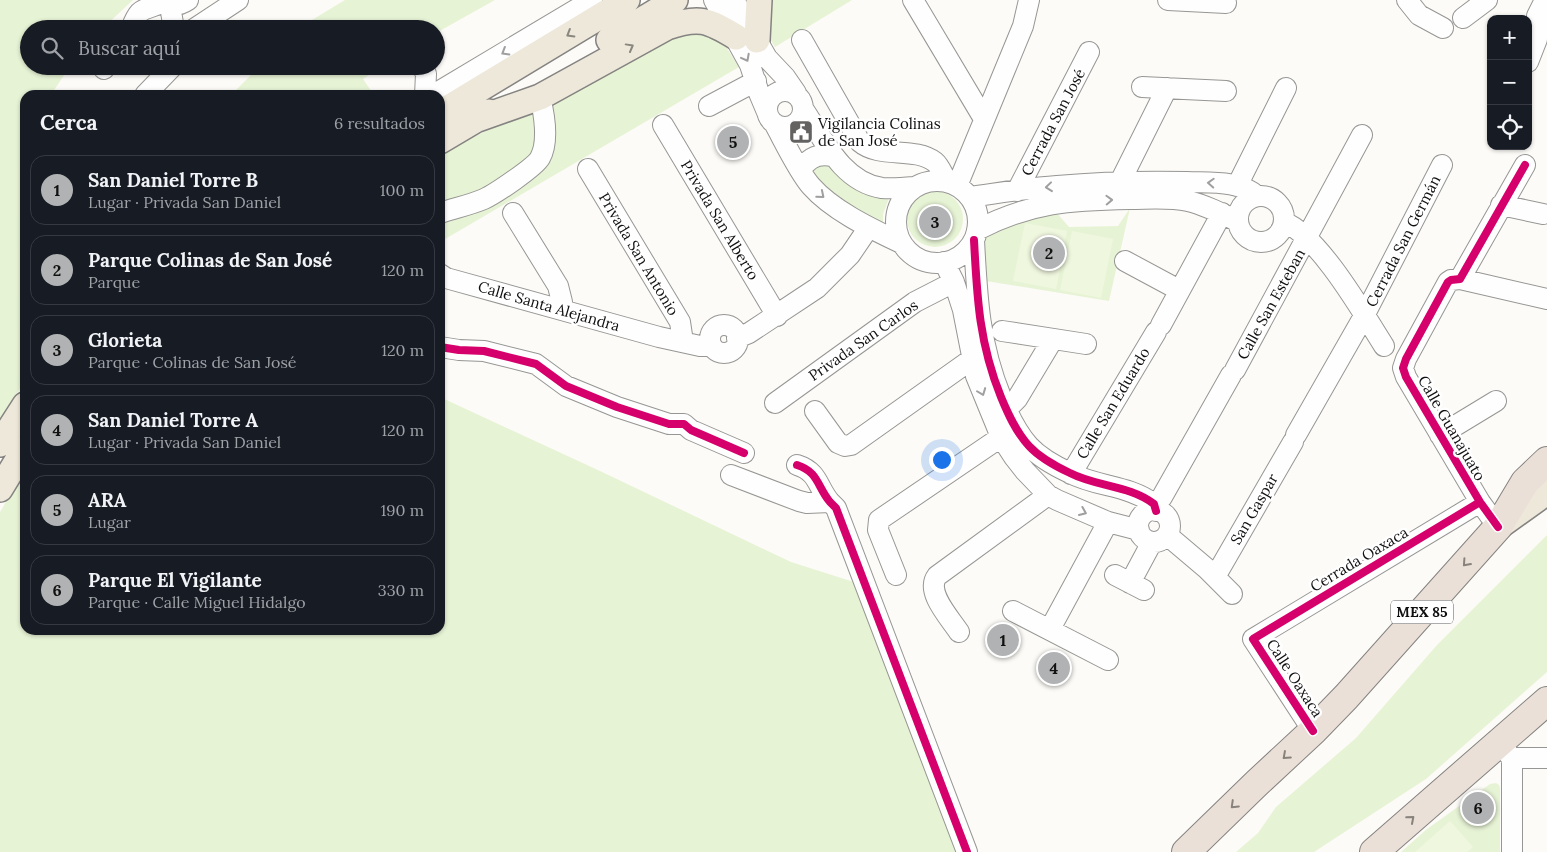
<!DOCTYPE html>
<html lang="es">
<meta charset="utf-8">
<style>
:root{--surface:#171b24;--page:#20242c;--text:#f1f3f6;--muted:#9ea1a6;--line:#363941;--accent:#b1b2b3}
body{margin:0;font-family:Lora,serif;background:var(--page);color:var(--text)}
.controls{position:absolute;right:15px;top:15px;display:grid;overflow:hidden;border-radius:10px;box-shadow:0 1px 4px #0004}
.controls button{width:45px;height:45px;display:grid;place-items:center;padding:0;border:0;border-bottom:1px solid var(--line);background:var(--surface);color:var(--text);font:25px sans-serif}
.you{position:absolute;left:941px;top:459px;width:18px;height:18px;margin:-12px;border:4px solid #fff;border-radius:50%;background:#1a73e8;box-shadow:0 0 0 8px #1a73e833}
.badge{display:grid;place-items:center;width:32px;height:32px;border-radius:50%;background:var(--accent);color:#111;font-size:16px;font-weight:700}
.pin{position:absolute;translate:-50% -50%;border:2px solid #fff;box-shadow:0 1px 5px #0006}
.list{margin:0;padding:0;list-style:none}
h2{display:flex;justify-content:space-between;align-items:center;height:65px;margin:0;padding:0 20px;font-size:21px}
h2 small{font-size:16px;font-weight:400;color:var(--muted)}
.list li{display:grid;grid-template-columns:32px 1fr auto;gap:15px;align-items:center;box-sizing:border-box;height:70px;margin:0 10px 10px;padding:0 10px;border:1px solid var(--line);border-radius:15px}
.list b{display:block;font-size:19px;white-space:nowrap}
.list p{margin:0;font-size:16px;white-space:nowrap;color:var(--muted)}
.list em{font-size:16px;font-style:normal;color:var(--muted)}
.icon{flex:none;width:28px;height:28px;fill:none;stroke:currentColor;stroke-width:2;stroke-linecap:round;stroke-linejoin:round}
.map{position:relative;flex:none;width:1547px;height:852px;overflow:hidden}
.search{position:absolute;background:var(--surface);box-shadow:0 1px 4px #0004;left:20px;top:20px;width:425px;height:55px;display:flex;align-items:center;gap:12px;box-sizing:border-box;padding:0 18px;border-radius:28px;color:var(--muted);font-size:19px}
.panel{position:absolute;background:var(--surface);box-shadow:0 1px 4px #0004;left:20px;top:90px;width:425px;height:545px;border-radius:15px}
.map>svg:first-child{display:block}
</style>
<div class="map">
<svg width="1547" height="852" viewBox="0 0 1547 852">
<rect width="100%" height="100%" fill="#fcfbf7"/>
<path fill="#e7f3d5" d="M0,0H133L102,29H29V66H70L51,95H25V380L0,421Z
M345,0H495L436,33V29H297Z
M764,0H852L775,47L767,34Z
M689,26L719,36L739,67L440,242V156L474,137Z
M260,66H382L363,79L374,95H231Z
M814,159L891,193L883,214V228L845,205L811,177Z
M907 219a28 28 0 1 1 56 0a28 28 0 1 1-56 0Z
M1130,208L1109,301L980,280L978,262L984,231L1056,212L1069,227L1118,226Z
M440,397L600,471L791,562L857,583L957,852H0V512L25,469V630H440Z
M1547,535V672L1426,779L1314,852H1236L1258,833L1276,807L1356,738L1437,645Z
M1496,783L1499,785L1500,788V852H1401L1427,829L1490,784Z"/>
<path fill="#f0f7df" d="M1025,223L1067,231L1056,289L1013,281Z
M1072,231L1113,239L1101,298L1060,290Z
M1450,821L1473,847L1467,852H1415Z"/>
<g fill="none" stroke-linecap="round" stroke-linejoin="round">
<defs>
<path id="minor" d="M165,0L166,4C174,7 182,4 188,0
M714,0L750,65L759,93L767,112
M734,0L767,58L785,77L796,93
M913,0L984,119
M1168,0L1226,3
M1407,0L1419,15L1443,28
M170,6L174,29
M1463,18L1487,0
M131,29C141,3 143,13 165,1
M194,29L238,0
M802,40L860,142C880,159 914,146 935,162C940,166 943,175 947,182
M1528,62L1537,39V16L1545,0
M422,66L426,74L425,95
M104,69L106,66
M1142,87L1226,91
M767 109a18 18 0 1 1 36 0a18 18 0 1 1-36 0Z
M145,95L173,66
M433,95L592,0
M709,106L756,81
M804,110C824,140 842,182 882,188C892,189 903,188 914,187
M774,123C784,141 798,171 811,186C833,211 872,229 901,243
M663,125L777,316
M588,169L680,322L683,342
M801,170C808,157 820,152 835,157
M896 222a41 41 0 1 1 82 0a41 41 0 1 1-82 0Z
M1120,182L1167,88
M957,186L1023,26L1029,0
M1237,186L1286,88
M1017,191L1089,52
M1238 219a23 23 0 1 1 46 0a23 23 0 1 1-46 0Z
M970,197C999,193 1028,188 1057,186C1101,182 1144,181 1187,182C1209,183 1240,180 1257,196
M1501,205L1543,214
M440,213C455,208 470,205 484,199C495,194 535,167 540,158C549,142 544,113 540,97
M513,213L558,286L562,302V310
M1284,222C1319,236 1363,313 1384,346
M977,230C1031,202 1071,200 1130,199C1149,199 1169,197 1188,201C1205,205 1221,213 1237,221
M974,240C977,297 979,343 1001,397C1008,414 1016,432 1029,446C1040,458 1055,466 1070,473C1097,487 1129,485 1154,504L1156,511
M1125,261L1179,290
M944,262L954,282L963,310L976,376L1001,437L1014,457L1025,471L1048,495L1057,500L1108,522L1139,530
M440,274L446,278L659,337L700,346H712
M1460,279L1547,299
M1161,325L1222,213
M710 339a14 14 0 1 1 28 0a14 14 0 1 1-28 0Z
M1002,331L1086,344
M737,338L749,333L817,288L850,255L869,227
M440,347L459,350L484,351L536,364L566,386L617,407L669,424H684L691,430L744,453
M1235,370L1362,135
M775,403L915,302L954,282
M1006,410L1017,399L1053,339
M815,411L838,443L845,446L851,445L972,359
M1296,435L1364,316L1442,165
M1440,435L1496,401
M797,465C819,472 817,487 830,502C832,504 834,506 836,508L967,852
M1071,474L1156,332
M731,475L799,501L807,503L830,502
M1154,504L1162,497L1231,375
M1138 526a16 16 0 1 1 32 0a16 16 0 1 1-32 0Z
M1498,527L1480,502L1406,377L1403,368L1406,359L1448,282L1451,280L1460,279L1525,165
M1167,535L1206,568L1232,594
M896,575L878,530L879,520L1001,437
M1115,575L1144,590
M1215,577L1293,442
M1130,583L1152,542
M1013,611L1108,660
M1050,629L1108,522
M959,632C950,618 925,592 937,576L1048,495
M1313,731L1253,639L1480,502
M1503,748L1512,758H1547
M1512,852V758"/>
<path id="major" d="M609,40L675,0
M757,40L759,0
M440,113L627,0
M475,120L540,97L667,27C699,16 708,20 736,37
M440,141L489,112
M0,444L25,405
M0,489L25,448
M1498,527L1547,492"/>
<path id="highway" d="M1186,852L1257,783L1313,731L1346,697L1498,527L1525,482L1547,461
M1374,852L1547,701"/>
</defs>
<use href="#minor" stroke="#969694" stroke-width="22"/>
<use href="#major" stroke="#848381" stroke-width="28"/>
<use href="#highway" stroke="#848381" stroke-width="30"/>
<use href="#minor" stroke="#fffefe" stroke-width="20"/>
<use href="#major" stroke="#eee8da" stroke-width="25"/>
<use href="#highway" stroke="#ebe0d7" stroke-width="28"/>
<defs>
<path id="cycleway" d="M974,240C977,297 979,343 1001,397C1008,414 1016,432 1029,446C1040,458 1055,466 1070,473C1097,487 1129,485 1154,504L1156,511
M440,347L459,350L484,351L536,364L566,386L617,407L669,424H684L691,430L744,453
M797,465C819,472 817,487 830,502C832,504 834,506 836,508L967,852
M1498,527L1480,502L1406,377L1403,368L1406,359L1448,282L1451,280L1460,279L1525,165
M1313,731L1253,639L1480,502"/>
</defs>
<use href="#cycleway" stroke="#fff" stroke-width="11"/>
<use href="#cycleway" stroke="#d6006c" stroke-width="8"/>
</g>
<defs><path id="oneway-chevron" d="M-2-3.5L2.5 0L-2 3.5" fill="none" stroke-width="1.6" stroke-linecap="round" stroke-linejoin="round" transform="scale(1.25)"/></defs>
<g stroke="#8a877f">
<use href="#oneway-chevron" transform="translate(570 34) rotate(149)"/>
<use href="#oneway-chevron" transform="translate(630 47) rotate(-29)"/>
</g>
<g stroke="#9f9f9f">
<use href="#oneway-chevron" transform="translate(505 52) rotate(149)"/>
<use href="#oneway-chevron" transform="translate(746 58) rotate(62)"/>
<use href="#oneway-chevron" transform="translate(1211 183) rotate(-177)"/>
<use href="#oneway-chevron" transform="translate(1049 187) rotate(174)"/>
<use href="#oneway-chevron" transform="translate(821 195) rotate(40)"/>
<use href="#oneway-chevron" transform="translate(1109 200) rotate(-2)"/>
<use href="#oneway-chevron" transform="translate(982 392) rotate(69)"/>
<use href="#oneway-chevron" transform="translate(1083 512) rotate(23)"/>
</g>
<g stroke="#88827d">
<use href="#oneway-chevron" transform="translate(1466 563) rotate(132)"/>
<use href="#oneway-chevron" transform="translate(1286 756) rotate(138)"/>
<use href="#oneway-chevron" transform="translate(1234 805) rotate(136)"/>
<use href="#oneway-chevron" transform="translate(1411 819) rotate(-41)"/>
</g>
<defs>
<symbol id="civic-square" viewBox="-11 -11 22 22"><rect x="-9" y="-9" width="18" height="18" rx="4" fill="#636261" stroke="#fff"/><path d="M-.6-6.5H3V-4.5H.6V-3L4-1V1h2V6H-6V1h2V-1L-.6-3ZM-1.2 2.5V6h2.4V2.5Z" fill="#fff"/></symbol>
</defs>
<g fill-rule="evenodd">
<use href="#civic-square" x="787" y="118" width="28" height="28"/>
</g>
<g text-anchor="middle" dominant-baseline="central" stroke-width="5" stroke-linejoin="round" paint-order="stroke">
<rect fill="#fff" stroke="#585858" stroke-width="1" x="1391" y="600.5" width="62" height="23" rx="4"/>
<g font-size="14" font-weight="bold" fill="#101010">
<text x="1422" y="612">MEX 85</text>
</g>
<g font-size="15" fill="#101010" stroke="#fff">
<text transform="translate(1053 122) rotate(-62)">Cerrada San José</text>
<text transform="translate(720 220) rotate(59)">Privada San Alberto</text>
<text transform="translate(1403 241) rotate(-63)">Cerrada San Germán</text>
<text transform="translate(639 254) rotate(59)">Privada San Antonio</text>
<text transform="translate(1271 304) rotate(-61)">Calle San Esteban</text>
<text transform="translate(549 306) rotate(16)">Calle Santa Alejandra</text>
<text transform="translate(863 340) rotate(-35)">Privada San Carlos</text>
<text transform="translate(1113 403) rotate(-59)">Calle San Eduardo</text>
<text transform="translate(1452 428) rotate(60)">Calle Guanajuato</text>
<text transform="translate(1254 509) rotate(-60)">San Gaspar</text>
<text transform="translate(1359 559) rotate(-31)">Cerrada Oaxaca</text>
<text transform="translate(1295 678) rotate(57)">Calle Oaxaca</text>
</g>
<g font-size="15" fill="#101010" stroke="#fff" text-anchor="start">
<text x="818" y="123">Vigilancia Colinas<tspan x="818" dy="17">de San José</tspan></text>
</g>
</g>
</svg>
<div class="controls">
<button>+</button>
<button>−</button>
<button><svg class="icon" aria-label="locate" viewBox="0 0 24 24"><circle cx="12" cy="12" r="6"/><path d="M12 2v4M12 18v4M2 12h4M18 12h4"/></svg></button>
</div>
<div class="you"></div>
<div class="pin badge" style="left:1003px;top:640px">1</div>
<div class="pin badge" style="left:1049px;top:253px">2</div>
<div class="pin badge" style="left:935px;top:222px">3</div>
<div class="pin badge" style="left:1054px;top:668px">4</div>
<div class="pin badge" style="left:733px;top:142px">5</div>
<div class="pin badge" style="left:1478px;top:808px">6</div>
<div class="search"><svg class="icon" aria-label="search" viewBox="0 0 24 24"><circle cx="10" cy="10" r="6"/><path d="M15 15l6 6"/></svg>Buscar aquí</div>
<section class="panel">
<h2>Cerca<small>6 resultados</small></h2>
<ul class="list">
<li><span class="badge">1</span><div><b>San Daniel Torre B</b><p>Lugar · Privada San Daniel</p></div><em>100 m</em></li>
<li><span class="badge">2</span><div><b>Parque Colinas de San José</b><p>Parque</p></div><em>120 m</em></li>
<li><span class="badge">3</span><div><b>Glorieta</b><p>Parque · Colinas de San José</p></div><em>120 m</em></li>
<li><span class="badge">4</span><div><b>San Daniel Torre A</b><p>Lugar · Privada San Daniel</p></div><em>120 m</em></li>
<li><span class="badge">5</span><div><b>ARA</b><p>Lugar</p></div><em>190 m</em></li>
<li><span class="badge">6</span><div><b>Parque El Vigilante</b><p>Parque · Calle Miguel Hidalgo</p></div><em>330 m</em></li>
</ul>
</section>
</div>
